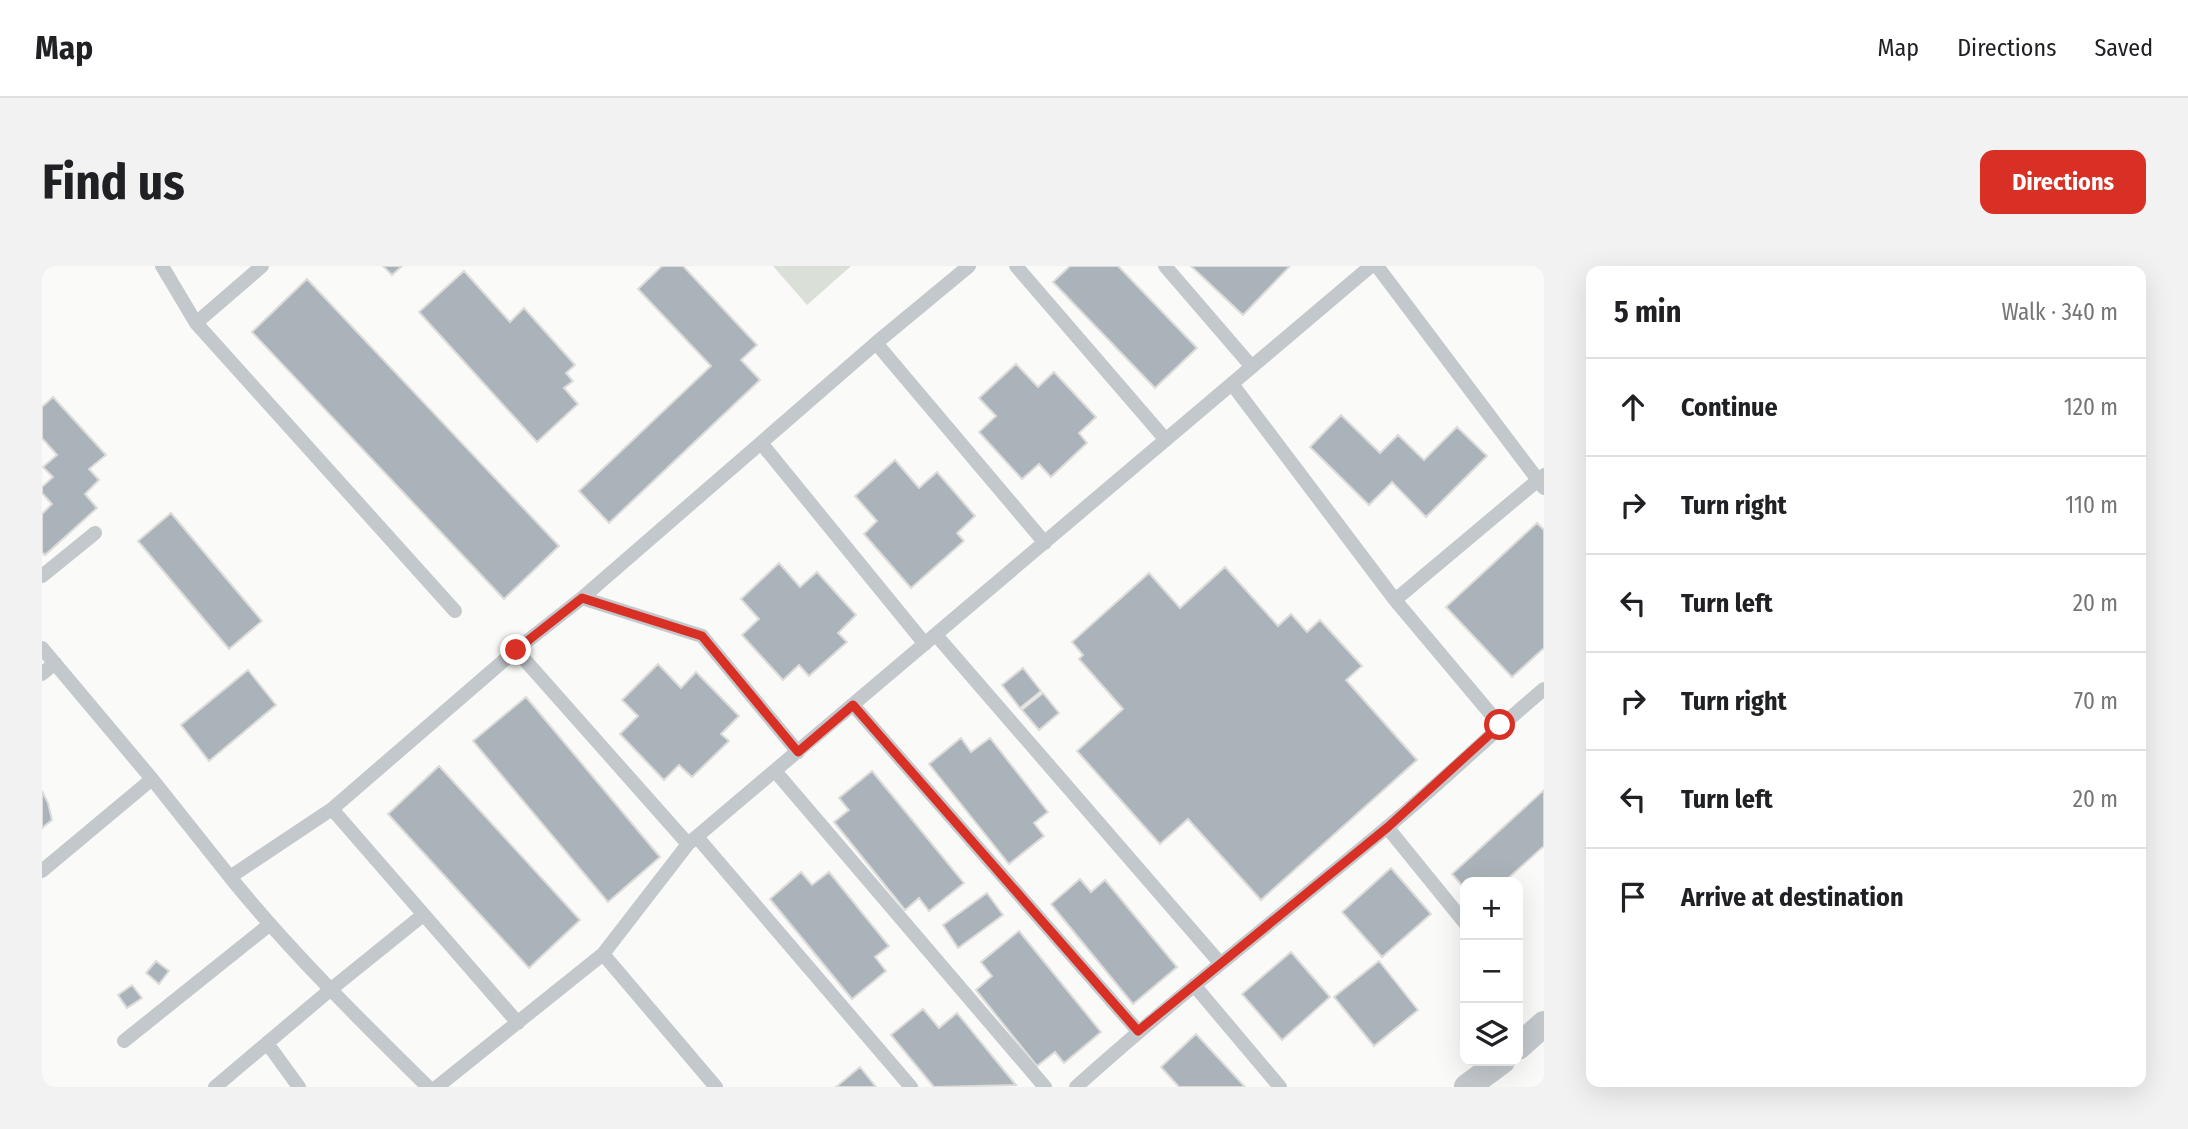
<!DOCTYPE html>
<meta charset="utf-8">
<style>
:root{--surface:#fff;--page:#f2f2f2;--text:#202124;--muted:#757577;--line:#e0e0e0;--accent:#d93025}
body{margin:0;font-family:"Fira Sans Condensed",sans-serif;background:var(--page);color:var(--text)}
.controls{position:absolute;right:21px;bottom:21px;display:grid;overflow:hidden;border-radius:14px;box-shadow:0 7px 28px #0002}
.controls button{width:63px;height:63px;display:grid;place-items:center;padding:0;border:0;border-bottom:2px solid var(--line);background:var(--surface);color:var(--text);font:35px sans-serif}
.stop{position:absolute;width:21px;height:21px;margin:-16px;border:5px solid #d93025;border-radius:50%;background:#fff}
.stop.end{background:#d93025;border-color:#fff;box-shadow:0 2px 7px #0008}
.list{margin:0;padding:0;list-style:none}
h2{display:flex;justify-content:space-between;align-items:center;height:91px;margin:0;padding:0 28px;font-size:30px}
h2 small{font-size:23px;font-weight:400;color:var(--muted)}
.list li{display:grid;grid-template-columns:46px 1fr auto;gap:21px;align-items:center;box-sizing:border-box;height:98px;padding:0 28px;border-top:2px solid var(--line)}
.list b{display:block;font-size:26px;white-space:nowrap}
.list em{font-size:23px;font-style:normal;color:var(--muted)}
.icon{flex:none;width:38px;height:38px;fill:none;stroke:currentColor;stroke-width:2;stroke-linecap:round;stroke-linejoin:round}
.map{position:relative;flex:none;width:1502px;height:821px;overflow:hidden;border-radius:14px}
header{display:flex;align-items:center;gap:42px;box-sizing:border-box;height:98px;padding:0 35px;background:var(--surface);border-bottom:2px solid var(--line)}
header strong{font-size:33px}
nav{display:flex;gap:38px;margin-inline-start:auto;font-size:24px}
.intro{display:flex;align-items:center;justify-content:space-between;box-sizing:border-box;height:168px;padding:0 42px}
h1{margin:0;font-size:49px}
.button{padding:18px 32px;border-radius:14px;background:var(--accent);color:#fff;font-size:24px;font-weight:700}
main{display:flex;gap:42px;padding:0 42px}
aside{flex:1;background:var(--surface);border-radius:14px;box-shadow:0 7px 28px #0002}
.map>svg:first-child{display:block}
</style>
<header>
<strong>Map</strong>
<nav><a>Map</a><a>Directions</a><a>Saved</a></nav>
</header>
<div class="intro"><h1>Find us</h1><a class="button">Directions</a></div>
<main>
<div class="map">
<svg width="1502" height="821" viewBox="0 0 1502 821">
<rect width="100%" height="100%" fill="#fafaf8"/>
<path fill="#dadfd7" d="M731,0H809L765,39Z"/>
<path fill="#aab3b9" stroke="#dcdcda" stroke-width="2" d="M341,0H360L350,9Z
M620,0H641L715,79L699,94L718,114L567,257L537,225L669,100L596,23Z
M1028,0H1076L1155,82L1113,122L1011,16Z
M1149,0H1248L1201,49Z
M422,5L468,56L482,42L533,99L524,107L531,115L522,122L536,138L495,176L377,46Z
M265,13L517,280L462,333L210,66Z
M974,98L996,121L1012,106L1054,151L1037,167L1045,177L1009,211L997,198L980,213L937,166L954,150L937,132Z
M11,131L64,189L47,203L57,214L43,228L55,242L3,289L0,286V248L10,238L0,227V221L11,211L1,201L15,189L0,172V141Z
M1299,149L1338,187L1356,169L1382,194L1415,161L1445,190L1384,251L1350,216L1327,239L1268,181Z
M853,194L877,222L895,206L933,250L915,267L922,275L869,322L822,268L835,255L813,230Z
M129,247L220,355L187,383L96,275Z
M1495,257L1502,264V382L1470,411L1404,341Z
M737,297L758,321L775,306L814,349L796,367L805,376L767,410L757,399L741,414L700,369L717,353L699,333Z
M1183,301L1236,360L1249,348L1265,366L1278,354L1320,400L1304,414L1375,494L1219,634L1146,553L1118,578L1035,485L1081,443L1037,393L1041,389L1030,376L1107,307L1138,342Z
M616,398L639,422L654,406L697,450L679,468L687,475L650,511L637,499L622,514L578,468L596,450L580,434Z
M981,402L999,425L978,442L960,419Z
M206,404L234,439L167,495L139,459Z
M1001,427L1017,447L997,464L980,444Z
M484,431L618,591L566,636L431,475Z
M919,472L929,486L948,472L1006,546L992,557L1002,570L967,598L887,498Z
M397,500L538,654L487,702L346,548Z
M830,505L922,617L887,645L877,632L863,644L792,556L807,544L797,532Z
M1502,524V580L1462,616H1423V623L1410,608Z
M0,525L6,537L10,554L0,562Z
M1349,602L1389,648L1340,691L1300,646Z
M759,606L770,619L787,606L847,680L833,691L844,705L810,733L728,633Z
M1038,613L1049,626L1063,614L1135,701L1091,738L1009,638Z
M945,627L961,649L916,682L901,659Z
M977,665L1059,766L1022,797L1013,786L995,800L934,724L950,710L939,696Z
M1249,686L1288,731L1240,774L1200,728Z
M114,695L127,705L117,718L104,707Z
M1337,695L1376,744L1332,780L1292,731Z
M90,719L100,732L85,742L76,729Z
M881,743L897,762L915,747L974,819L892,821L849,769Z
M1154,768L1203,821H1137L1119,801Z
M818,801L834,821H794Z"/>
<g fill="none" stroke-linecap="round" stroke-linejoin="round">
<path stroke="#c3c8cc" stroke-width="14" d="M120,0L154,57L413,345
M974,0L1124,174
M1123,0L1210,101
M1335,0L1502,222
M154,57L220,0
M834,77L1003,277
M1190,118L1353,334L1458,459
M719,177L883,378
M0,310L53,267
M540,332L660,370L756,486
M1353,334L1502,209
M894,369L1178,697
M0,382L110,513L188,611
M474,384L646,578
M0,408L13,397
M811,439L1096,765
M733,505L1003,821
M290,543L476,757
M1345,561L1423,657
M655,571L869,821
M0,605L110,513
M561,688L674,821
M1152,719L1238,821
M82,775L227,659
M225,777L257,821
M173,821L288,724L381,649
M386,821C317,753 249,686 188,611L290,543L474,384L540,332L834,77L927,0
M395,821L561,688L646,578L1329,0
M1034,821C1134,731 1240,649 1343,563C1398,518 1448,468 1502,423"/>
<path stroke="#c3c8cc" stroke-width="26" d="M1476,781L1502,758
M1425,821L1460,795"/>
</g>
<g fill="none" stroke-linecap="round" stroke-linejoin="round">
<path stroke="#d93025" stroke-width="9" d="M474,384L540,332L660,370L756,486L811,439L1096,765L1346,561L1458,459"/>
</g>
</svg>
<div class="controls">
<button>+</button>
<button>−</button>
<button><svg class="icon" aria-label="layers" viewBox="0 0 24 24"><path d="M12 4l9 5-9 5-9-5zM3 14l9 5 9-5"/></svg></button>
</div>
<div class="stop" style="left:1458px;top:459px"></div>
<div class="stop end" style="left:474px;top:384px"></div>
</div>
<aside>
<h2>5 min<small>Walk · 340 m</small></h2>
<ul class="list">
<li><svg class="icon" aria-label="ahead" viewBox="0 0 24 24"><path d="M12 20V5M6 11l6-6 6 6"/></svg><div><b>Continue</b></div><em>120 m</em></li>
<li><svg class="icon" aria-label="right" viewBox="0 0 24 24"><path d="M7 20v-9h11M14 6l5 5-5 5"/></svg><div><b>Turn right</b></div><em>110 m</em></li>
<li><svg class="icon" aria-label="left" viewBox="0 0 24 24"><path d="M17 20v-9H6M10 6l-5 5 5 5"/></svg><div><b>Turn left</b></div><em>20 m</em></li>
<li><svg class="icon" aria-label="right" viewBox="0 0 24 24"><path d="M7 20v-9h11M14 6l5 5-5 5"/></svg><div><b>Turn right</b></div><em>70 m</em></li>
<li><svg class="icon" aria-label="left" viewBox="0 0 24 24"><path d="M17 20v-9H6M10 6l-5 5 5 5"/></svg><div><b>Turn left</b></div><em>20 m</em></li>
<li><svg class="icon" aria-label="arrive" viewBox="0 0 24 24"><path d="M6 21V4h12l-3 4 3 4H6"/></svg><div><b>Arrive at destination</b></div></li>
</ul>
</aside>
</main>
